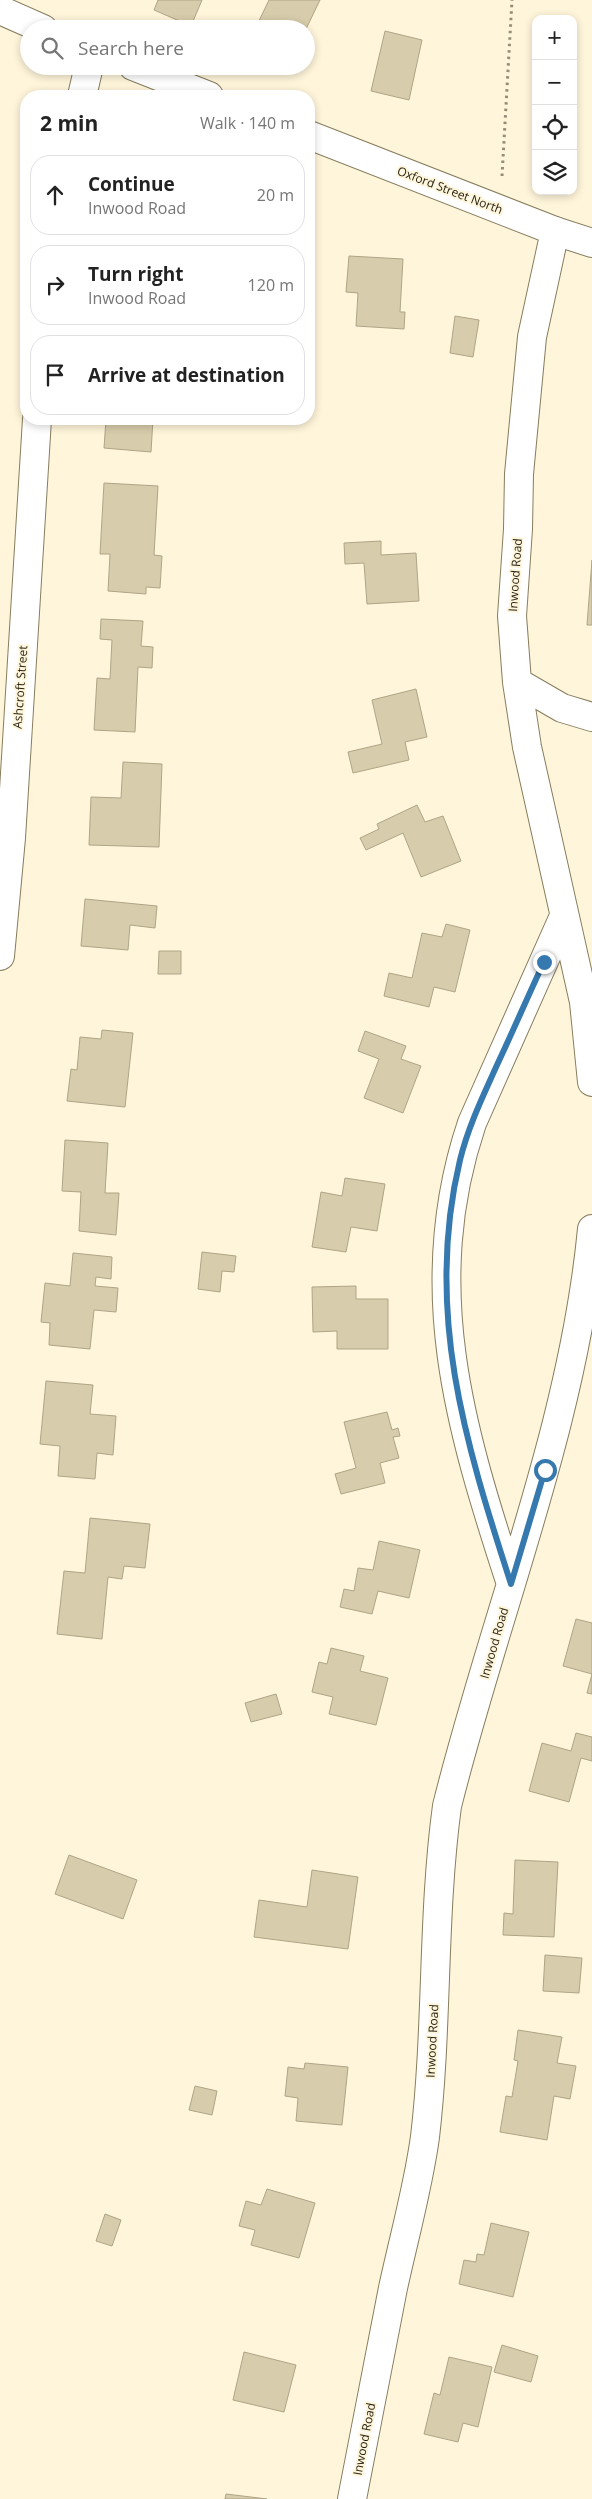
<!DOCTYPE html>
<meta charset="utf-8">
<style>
:root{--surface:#fff;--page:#f6f6f6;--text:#222;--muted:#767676;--line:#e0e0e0}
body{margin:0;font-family:"Open Sans",sans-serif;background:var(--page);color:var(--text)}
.controls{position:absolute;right:15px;top:15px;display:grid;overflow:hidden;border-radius:10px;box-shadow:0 2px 8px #0003}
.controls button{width:45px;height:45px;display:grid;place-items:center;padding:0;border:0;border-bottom:1px solid var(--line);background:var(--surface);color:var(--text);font:25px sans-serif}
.stop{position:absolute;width:15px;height:15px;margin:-11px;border:4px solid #3679af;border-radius:50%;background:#fff}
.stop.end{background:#3679af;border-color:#fff;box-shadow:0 1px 5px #0008}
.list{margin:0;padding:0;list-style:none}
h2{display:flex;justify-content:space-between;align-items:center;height:65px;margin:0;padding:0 20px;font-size:21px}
h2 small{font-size:16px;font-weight:400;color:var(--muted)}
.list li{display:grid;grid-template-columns:32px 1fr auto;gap:15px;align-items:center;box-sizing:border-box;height:80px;margin:0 10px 10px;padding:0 10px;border:1px solid var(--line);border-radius:20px}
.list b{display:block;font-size:19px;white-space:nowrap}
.list p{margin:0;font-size:16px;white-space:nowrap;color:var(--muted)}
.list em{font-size:16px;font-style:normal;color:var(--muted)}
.icon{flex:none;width:28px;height:28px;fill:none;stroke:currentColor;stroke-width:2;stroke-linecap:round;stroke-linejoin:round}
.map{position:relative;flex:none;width:592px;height:2499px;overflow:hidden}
.search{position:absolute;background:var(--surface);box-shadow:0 2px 8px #0003;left:20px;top:20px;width:295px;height:55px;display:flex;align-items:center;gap:12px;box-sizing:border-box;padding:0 18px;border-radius:28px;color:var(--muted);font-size:19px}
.panel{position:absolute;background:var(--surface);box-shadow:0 2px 8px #0003;left:20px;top:90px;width:295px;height:335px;border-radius:20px}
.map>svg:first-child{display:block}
</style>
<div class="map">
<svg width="592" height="2499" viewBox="0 0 592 2499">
<rect width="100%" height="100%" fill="#fef5da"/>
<path fill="#d7ccab" stroke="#afa485" d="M158,0H202L191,26L154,10Z
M269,0H320L306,29H255Z
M385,31L422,40L409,100L371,91Z
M349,256L403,259L400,312H405L404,329L356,326L358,293L346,292Z
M455,316L479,320L473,357L450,353Z
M106,419H153L151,452L104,448Z
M104,483L158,486L154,555L162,556L160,588L146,587V594L108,591L110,554H100Z
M381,541V555L416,553L419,601L367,604L364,563L345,564L344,543Z
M592,560V625H587Z
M101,619L143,621L141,646L153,647L152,668L138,667L135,732L94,730L97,678L110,679L112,640L100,639Z
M416,689L427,737L405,742L409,760L353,773L348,752L382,744L372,700Z
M123,762L162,764L159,847L89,845L91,797L121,798Z
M417,805L425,822L443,816L461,861L421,877L403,833L366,850L360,838L379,829L377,824Z
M85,899L157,906L155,928L130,925L128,950L81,946Z
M446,924L470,930L455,992L434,987L429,1007L384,996L389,973L412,978L422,933L442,937Z
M159,951H181V974H158Z
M102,1030L133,1033L125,1107L67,1101L71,1069L77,1070L80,1037L101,1039Z
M365,1031L406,1046L401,1059L421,1066L403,1113L364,1098L379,1059L358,1051Z
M65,1140L108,1143L105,1193H119L116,1235L79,1231L81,1192L62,1191Z
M345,1178L385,1184L377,1231L351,1227L346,1252L312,1247L321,1192L342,1196Z
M202,1252L236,1256L234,1272L222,1271L220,1292L198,1289Z
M73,1253L112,1257L111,1279L96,1277L95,1286L118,1288L116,1312L94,1310L90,1349L49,1345L50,1323L41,1322L45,1283L70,1286Z
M356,1286V1299H388V1349H337V1331L313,1332L312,1287Z
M46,1381L93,1385L90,1414L116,1416L113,1455L97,1453L95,1479L58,1476L60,1446L40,1444Z
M387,1412L392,1430L398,1428L400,1436L393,1437L399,1458L380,1463L385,1483L341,1494L335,1474L356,1468L344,1422Z
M90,1518L150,1524L145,1568L124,1566L122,1579L108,1577L102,1639L57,1634L64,1571L85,1573Z
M379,1541L420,1550L409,1598L378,1591L372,1614L340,1607L344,1589L354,1591L358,1568L373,1570Z
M576,1619L592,1623V1694L587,1693L592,1674L563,1666Z
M331,1648L364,1656L360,1671L388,1678L376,1725L329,1714L333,1697L312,1692L319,1662L327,1664Z
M276,1694L282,1714L251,1722L245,1703Z
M576,1733L592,1737V1761L581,1758L569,1802L529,1791L542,1743L571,1751Z
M69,1855L137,1880L123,1919L55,1894Z
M515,1860L558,1862L554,1937L503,1935L504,1913L513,1914Z
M312,1870L358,1877L348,1949L254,1937L259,1900L307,1907Z
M545,1955L582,1958L579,1993L543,1991Z
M518,2030L562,2037L557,2063L576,2066L570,2099L554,2096L547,2140L500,2132L506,2096L512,2097L518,2061L514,2060Z
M305,2063L348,2067L342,2125L296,2121L298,2098L285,2096L288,2067L304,2069Z
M195,2086L217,2091L212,2115L189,2110Z
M267,2189L315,2203L299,2258L251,2245L255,2230L239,2226L246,2201L261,2205Z
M105,2214L121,2220L112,2246L96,2241Z
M491,2223L529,2232L513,2297L459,2284L464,2260L476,2262L477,2254L484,2255Z
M502,2345L538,2356L531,2382L494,2372Z
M244,2352L296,2365L284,2412L233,2400Z
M449,2357L492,2367L478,2427L463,2423L458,2442L424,2434L434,2393L440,2395Z
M226,2494L267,2499H225Z"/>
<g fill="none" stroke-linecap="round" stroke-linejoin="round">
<defs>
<path id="minor" d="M82,96L89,66
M555,231L532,337L519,474L518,529L512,616L517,682L527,747L584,1002L592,1082
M517,682L562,708L592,717
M0,956L11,838L37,419
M511,1584C460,1428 417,1286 472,1123L564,916
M352,2499C366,2429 379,2358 393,2288C404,2237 418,2188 425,2137C438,2026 432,1916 447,1806C495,1613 573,1427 592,1229"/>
<path id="major" d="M0,10L43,29
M133,66L209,96
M309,135L555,231L592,243"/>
</defs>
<use href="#minor" stroke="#877d5e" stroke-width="30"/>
<use href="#major" stroke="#877d5e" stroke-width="30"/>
<path stroke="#938c78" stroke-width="3" stroke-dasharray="2.5 4" stroke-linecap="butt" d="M502,176L512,0"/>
<use href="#minor" stroke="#fff" stroke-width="28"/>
<use href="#major" stroke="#fff" stroke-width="28"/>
</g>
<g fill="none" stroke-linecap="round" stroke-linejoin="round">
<path stroke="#3679af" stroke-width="6" d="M544,962C528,996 513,1031 497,1065C483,1096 468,1127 460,1160C424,1310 465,1442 511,1584L545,1470"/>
</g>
<g text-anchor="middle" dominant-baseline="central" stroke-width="4" stroke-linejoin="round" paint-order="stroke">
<g font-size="12" fill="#221e11" stroke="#fef5da">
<text transform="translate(450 190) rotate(21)">Oxford Street North</text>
<text transform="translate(515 575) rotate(-86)">Inwood Road</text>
<text transform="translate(20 687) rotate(-86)">Ashcroft Street</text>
<text transform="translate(494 1643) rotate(-74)">Inwood Road</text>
<text transform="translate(432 2041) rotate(-87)">Inwood Road</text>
<text transform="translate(364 2439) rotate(-79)">Inwood Road</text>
</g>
</g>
</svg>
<div class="controls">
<button>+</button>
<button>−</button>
<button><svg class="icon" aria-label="locate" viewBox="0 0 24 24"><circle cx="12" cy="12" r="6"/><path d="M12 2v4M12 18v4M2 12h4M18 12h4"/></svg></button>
<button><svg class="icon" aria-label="layers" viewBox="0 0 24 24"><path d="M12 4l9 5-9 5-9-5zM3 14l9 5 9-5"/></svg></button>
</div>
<div class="stop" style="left:545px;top:1470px"></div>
<div class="stop end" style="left:544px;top:962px"></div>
<div class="search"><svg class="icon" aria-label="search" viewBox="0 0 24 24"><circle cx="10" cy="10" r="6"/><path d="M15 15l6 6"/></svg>Search here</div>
<section class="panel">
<h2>2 min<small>Walk · 140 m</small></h2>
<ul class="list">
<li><svg class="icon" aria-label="ahead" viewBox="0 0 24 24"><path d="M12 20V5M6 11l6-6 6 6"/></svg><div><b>Continue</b><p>Inwood Road</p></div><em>20 m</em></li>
<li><svg class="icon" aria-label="right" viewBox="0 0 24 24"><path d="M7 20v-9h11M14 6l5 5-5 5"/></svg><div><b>Turn right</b><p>Inwood Road</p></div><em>120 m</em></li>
<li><svg class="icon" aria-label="arrive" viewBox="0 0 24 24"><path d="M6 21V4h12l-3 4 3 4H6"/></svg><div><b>Arrive at destination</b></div></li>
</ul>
</section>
</div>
